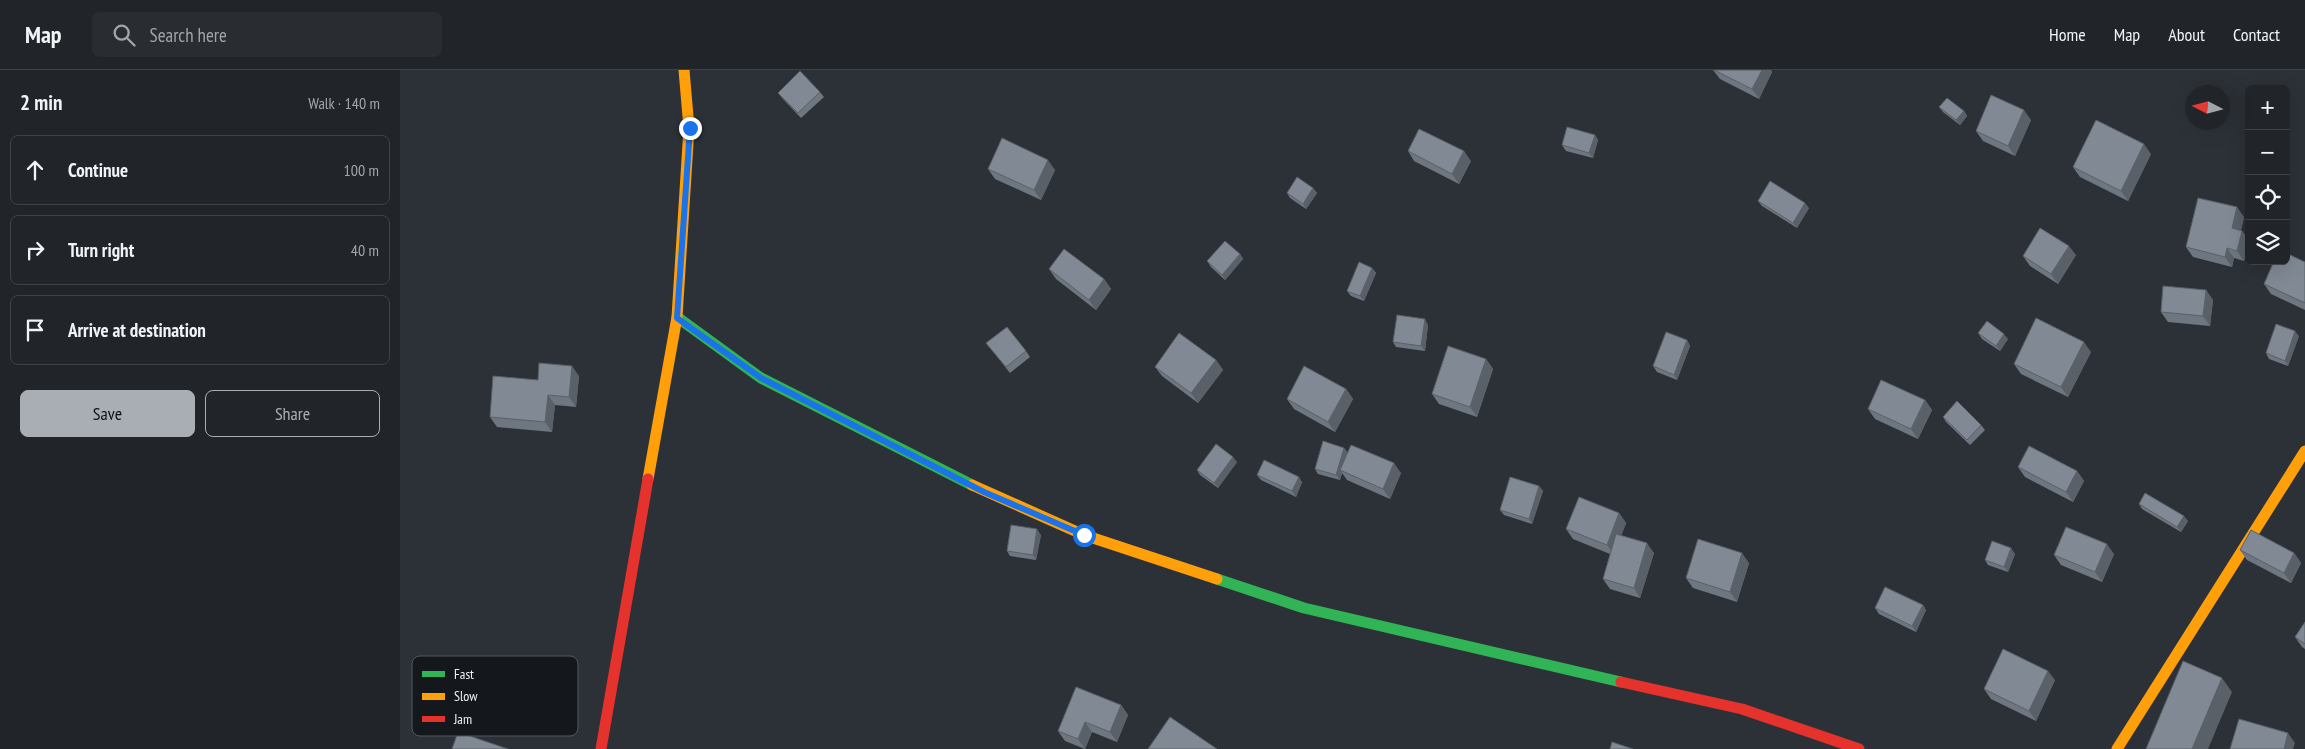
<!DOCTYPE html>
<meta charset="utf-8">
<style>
:root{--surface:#212529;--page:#292d31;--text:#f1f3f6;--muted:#a2a5a8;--line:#3e4246;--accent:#a9aeb5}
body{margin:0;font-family:"PT Sans Narrow",sans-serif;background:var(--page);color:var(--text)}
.controls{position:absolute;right:15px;top:15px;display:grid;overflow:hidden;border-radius:8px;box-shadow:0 5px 20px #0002}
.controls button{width:45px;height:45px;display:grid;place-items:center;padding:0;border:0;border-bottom:1px solid var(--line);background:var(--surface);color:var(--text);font:25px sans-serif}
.compass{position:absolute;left:1785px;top:15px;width:45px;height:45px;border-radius:50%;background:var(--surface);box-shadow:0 5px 20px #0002;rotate:276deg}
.stop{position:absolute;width:15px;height:15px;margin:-11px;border:4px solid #1a73e8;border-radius:50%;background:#fff}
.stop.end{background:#1a73e8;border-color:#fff;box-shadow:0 1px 5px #0008}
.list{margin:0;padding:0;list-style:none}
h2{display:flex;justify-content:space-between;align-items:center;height:65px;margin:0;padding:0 20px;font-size:21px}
h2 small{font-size:16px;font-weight:400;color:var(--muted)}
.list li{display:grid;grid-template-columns:32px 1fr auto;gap:15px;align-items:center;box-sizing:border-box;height:70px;margin:0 10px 10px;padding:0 10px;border:1px solid var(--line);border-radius:8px}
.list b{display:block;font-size:19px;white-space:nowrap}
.list em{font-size:16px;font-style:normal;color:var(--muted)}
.actions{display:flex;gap:10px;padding:15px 20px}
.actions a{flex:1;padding:11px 0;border:1px solid var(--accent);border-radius:8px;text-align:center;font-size:18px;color:var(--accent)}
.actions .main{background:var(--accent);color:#111}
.icon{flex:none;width:28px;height:28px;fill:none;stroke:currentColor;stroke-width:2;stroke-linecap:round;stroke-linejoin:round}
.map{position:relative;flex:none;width:1905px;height:679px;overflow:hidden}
header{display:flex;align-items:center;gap:30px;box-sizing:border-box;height:70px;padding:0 25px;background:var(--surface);border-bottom:1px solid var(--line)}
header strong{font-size:24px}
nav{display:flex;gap:28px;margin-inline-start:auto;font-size:18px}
.search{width:350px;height:45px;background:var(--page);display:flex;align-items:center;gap:12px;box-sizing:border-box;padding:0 18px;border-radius:8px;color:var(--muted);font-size:19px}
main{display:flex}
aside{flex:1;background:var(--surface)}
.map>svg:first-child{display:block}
</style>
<header>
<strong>Map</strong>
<div class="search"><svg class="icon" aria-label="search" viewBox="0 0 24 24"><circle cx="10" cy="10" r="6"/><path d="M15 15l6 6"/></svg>Search here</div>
<nav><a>Home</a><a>Map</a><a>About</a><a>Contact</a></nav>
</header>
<main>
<aside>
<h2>2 min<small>Walk · 140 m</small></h2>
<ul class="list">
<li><svg class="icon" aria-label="ahead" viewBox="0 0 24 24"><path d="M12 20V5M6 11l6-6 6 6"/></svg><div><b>Continue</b></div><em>100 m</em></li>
<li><svg class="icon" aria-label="right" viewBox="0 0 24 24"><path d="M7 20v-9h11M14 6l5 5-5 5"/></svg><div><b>Turn right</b></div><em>40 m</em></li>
<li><svg class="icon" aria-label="arrive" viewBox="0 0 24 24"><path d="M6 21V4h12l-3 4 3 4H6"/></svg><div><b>Arrive at destination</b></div></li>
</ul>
<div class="actions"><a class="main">Save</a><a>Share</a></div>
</aside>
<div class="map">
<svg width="1905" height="679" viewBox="0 0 1905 679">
<rect width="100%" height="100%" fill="#2c3137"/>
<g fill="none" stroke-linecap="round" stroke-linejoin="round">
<path stroke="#30b455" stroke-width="11" d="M277,247L361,308L572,415
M817,509L904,538L1221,612"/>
<path stroke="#ff9f0a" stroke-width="11" d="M248,409L277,247L289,58L284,0
M572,415L684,465L817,509
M1717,679L1905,381"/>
<path stroke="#e5322d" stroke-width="11" d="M1221,612L1342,639L1459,679
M201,679L248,409"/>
</g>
<path fill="#6e767f" d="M1313,0H1371L1372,2L1359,29L1320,9Z
M420,22L424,27L401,48L382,28L378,23Z
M1539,37L1564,41L1567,46L1560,55L1543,42Z
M1631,50L1615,86L1583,71L1576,61Z
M1195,65L1198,70L1193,88L1166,81L1162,75Z
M1008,81L1071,91L1059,114L1014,91Z
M1751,84L1728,131L1680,107L1673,97Z
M588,99L655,100L641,130L595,109Z
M913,118L917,123L906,139L890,128L887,123Z
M1358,131L1409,138L1397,158L1362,136Z
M1844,147L1841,160L1842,161L1849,170V171L1844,191L1834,188L1832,197L1793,187L1786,177Z
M840,184L843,189L825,210L811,197L807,191Z
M1676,185L1658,214L1630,196L1623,186Z
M1905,192V240L1871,224L1864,214Z
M972,198L976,203L964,231L951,226L947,221Z
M649,199L704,209L711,219L696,240L656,209Z
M1806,220L1813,230L1810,256L1768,252L1761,242Z
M1028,255L1025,281L996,277L993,272Z
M1578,263L1608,269L1600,281L1582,269Z
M1899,266L1888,296L1869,289L1866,283Z
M1287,270L1290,276L1277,310L1257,302L1253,296Z
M586,273L626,281L630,287L610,303Z
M1691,282L1668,327L1621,304L1614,294Z
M1086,289L1093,299L1077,347L1039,334L1032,324Z
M816,290L823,300L798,333L762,306L755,297Z
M179,306L176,337L155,335L152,362L97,357L90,347L138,310Z
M946,319L953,329L935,362L894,339L887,329Z
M1525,330L1532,340L1518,369L1475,349L1468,339Z
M1543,347L1581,355L1585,360L1570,375L1546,352Z
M944,378L948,383L1001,403L990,429L947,410L942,403L940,410L918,404L915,399Z
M837,392L818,418L800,405L797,400Z
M1618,397L1677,401L1684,411L1673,432L1625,407Z
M857,405L902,412L896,427L861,410Z
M1139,416L1143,421L1132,454L1104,445L1100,440Z
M1739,434L1788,451L1781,462L1742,439Z
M1219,443L1226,453L1221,466L1254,483L1240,528L1210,519L1203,509L1210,484L1173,469L1166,459Z
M641,465L636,490L610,486L607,481Z
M1840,480L1894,483L1901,493L1891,513L1847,490Z
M1615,484L1608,502L1588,495L1585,490Z
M1714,484L1702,512L1661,495L1654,485Z
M1349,493L1337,532L1293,518L1286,508Z
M1523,535L1526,540L1516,562L1479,544L1475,538Z
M1905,552V579L1902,577L1895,567Z
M1655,610L1636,651L1591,629L1584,619Z
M721,635L728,645L717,672L692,662L685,679L665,671L658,661Z"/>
<path fill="#5a6068" d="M1362,0H1371L1372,2L1359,29L1352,19Z
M1624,40L1631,50L1615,86L1608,76Z
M1564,41L1567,46L1560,55L1556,50Z
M1195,65L1198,70L1193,88L1189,83Z
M1744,74L1751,84L1728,131L1721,121Z
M1064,81L1071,91L1059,114L1052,104Z
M648,90L655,100L641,130L634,120Z
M913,118L917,123L906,139L903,134Z
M1405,133L1409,138L1397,158L1393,153Z
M1837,137L1844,147L1839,168L1832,158Z
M1842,161L1849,170L1844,191L1837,181Z
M1669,176L1676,185L1658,214L1651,204Z
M1827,178L1834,188L1832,197L1825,187Z
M840,184L843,189L825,210L822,205Z
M972,198L976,203L964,231L960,226Z
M704,209L711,219L696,240L689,230Z
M1806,220L1813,230L1810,256L1803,246Z
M1025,249L1028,255L1025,281L1021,276Z
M1895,261L1899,266L1888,296L1885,291Z
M1604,264L1608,269L1600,281L1596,276Z
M1287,270L1290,276L1277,310L1274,305Z
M1684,272L1691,282L1668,327L1661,317Z
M1086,289L1093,299L1077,347L1070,337Z
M816,290L823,300L798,333L791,323Z
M172,296L179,306L176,337L169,327Z
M946,319L953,329L935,362L928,352Z
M148,325L155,335L152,362L145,352Z
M1525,330L1532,340L1518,369L1511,359Z
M944,378L948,383L940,400L942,403L940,410L936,405Z
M833,387L837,392L818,418L814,413Z
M994,393L1001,403L990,429L983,419Z
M1677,401L1684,411L1673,432L1666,422Z
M899,407L902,412L896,427L892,421Z
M1139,416L1143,421L1132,454L1129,449Z
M1219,443L1226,453L1214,485L1207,475Z
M1784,446L1788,451L1781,462L1777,457Z
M637,459L641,465L636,490L633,485Z
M1247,473L1254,483L1240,528L1234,518Z
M1707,474L1714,484L1702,512L1695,502Z
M1611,478L1615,484L1608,502L1604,497Z
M1342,483L1349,493L1337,532L1330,522Z
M1894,483L1901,493L1891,513L1884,503Z
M1523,535L1526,540L1516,562L1512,556Z
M1648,601L1655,610L1636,651L1629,641Z
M1822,608L1832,622L1808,679H1792Z
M721,635L728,645L717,672L710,662Z
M685,652L692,662L685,679L678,669Z
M1888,663L1895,673L1893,679H1884Z"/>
<path fill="#808994" stroke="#5a6068" d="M1314,0H1362L1352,19Z
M400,1L420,22L398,43L378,23Z
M1591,25L1624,40L1608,76L1576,61Z
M1547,28L1564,41L1556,50L1539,37Z
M1696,50L1744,74L1721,121L1673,97Z
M1167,57L1195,65L1189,83L1162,75Z
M1019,59L1064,81L1052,104L1008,81Z
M602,68L648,90L634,120L588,99Z
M897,107L913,118L903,134L887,123Z
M1370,111L1405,133L1393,153L1358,131Z
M1798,128L1837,137L1832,158L1842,161L1837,181L1827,178L1825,187L1786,177Z
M1640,158L1669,176L1651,204L1623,186Z
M825,171L840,184L822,205L807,191Z
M664,179L704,209L689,230L649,199Z
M1886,183L1905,192V233L1864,214L1874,191H1886Z
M959,192L972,198L960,226L947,221Z
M1763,216L1806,220L1803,246L1761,242Z
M997,245L1025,249L1021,276L993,272Z
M1636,248L1684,272L1661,317L1614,294Z
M1587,251L1604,264L1596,276L1578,263Z
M1876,254L1895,261L1885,291L1866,283Z
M607,257L626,281L606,297L586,273Z
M1266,262L1287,270L1274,305L1253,296Z
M779,263L816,290L791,323L755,297Z
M1048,276L1086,289L1070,337L1032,324Z
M139,293L172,296L169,327L148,325L145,352L90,347L93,306L138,310Z
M904,296L946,319L928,352L887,329Z
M1481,310L1525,330L1511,359L1468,339Z
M1557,331L1581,355L1567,370L1543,347Z
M923,371L944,378L936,405L915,399Z
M816,374L833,387L814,413L797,400Z
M951,375L994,393L983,419L940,400Z
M1629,376L1677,401L1666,422L1618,397Z
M864,390L899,407L892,421L857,405Z
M1110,407L1139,416L1129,449L1100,440Z
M1745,423L1784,446L1777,457L1739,434Z
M1179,427L1219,443L1207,475L1166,459Z
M611,455L637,459L633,485L607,481Z
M1666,457L1707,474L1695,502L1654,485Z
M1851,460L1894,483L1884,503L1840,480Z
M1216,464L1247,473L1234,518L1203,509Z
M1298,469L1342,483L1330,522L1286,508Z
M1592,471L1611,478L1604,497L1585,490Z
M1485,517L1523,535L1512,556L1475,538Z
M1905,552V574L1895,567Z
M1603,579L1648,601L1629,641L1584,619Z
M1783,591L1822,608L1792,679H1746Z
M676,617L721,635L710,662L685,652L678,669L658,661Z
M770,647L817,679H748Z
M1839,649L1888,663L1884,679H1830Z
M58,662L108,679H52Z
M1212,672L1233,679H1210Z"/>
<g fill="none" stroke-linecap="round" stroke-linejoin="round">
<path stroke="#1a73e8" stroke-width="6" d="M290,58L277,248L361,308L584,422L684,465"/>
</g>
<rect x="12" y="586" width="166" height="80" rx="8" fill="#14181d" stroke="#55595f" stroke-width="1"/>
<rect x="22" y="601" width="23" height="6" fill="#30b455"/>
<rect x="22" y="623" width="23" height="7" fill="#ff9f0a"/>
<rect x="22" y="646" width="23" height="6" fill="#e5322d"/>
<g font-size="14" fill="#ecf1f9">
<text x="54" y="609">Fast</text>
<text x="54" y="631">Slow</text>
<text x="54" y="654">Jam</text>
</g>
</svg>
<div class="controls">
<button>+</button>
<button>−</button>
<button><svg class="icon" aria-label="locate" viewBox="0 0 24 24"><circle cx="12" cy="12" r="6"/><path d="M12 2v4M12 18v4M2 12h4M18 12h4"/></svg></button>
<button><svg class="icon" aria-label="layers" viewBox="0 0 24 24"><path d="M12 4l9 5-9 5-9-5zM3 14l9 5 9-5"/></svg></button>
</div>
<svg class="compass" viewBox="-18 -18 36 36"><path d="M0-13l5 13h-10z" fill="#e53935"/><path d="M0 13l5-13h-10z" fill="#a2a5a8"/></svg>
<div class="stop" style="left:684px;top:465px"></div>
<div class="stop end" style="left:290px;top:58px"></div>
</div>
</main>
